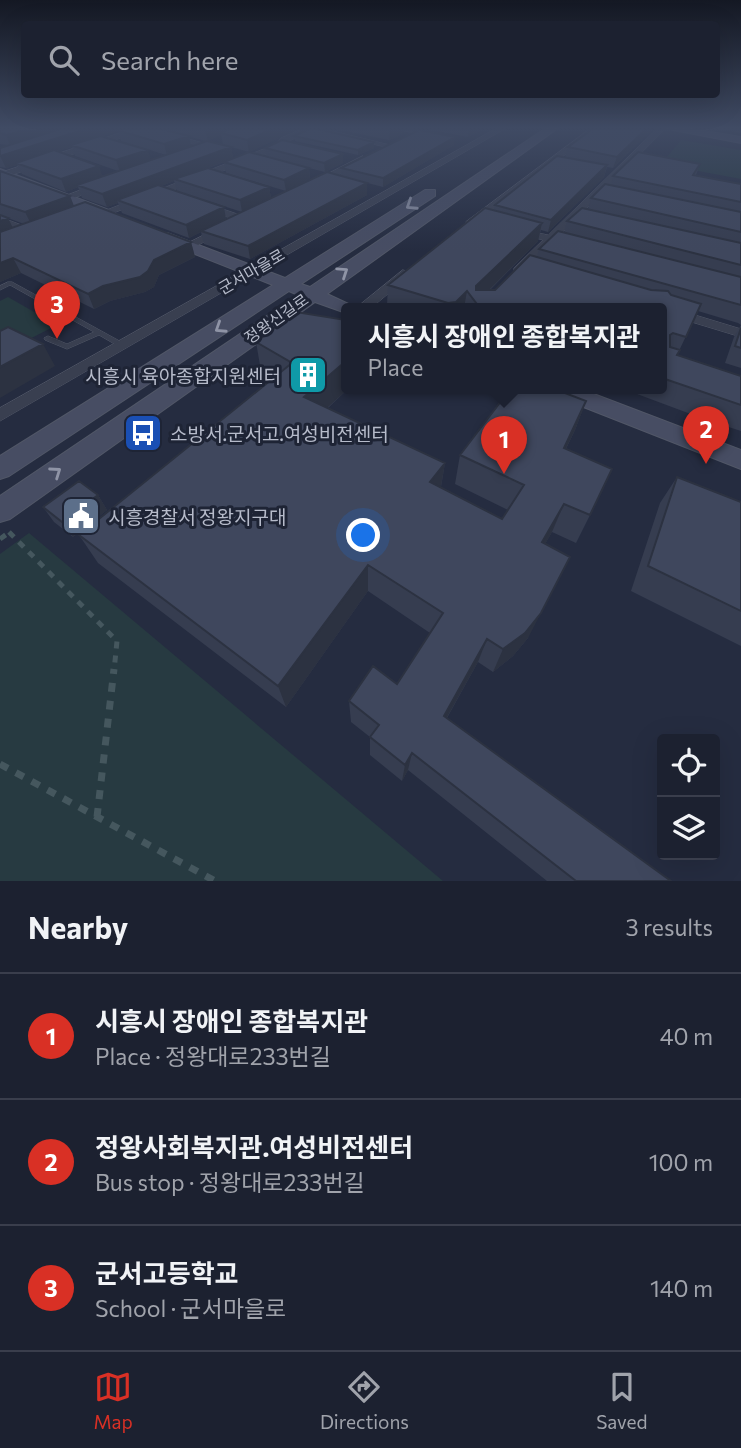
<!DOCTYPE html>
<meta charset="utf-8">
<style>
:root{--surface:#1c2130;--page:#252938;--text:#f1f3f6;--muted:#a0a3ab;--line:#3a3e4c;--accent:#d93025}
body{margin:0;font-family:Commissioner,"Noto Sans KR",sans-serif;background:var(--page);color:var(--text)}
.controls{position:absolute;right:21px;bottom:21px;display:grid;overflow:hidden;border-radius:7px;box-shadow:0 7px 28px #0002}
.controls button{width:63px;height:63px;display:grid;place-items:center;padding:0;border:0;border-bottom:2px solid var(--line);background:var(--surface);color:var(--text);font:35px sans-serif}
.you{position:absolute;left:364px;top:536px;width:24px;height:24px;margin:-18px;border:5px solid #fff;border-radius:50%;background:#1a73e8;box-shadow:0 0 0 10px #1a73e833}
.badge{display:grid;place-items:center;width:46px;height:46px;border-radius:50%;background:var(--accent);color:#fff;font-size:23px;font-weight:700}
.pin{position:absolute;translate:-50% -58px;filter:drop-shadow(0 2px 4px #0008)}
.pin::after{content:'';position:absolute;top:37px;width:24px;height:21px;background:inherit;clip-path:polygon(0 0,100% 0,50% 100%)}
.popup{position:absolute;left:341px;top:303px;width:326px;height:91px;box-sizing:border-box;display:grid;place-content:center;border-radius:7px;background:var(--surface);filter:drop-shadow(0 2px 5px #0005);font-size:23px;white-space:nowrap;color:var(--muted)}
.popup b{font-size:26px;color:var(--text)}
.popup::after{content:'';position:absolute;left:50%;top:100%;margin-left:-14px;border:14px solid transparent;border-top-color:var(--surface)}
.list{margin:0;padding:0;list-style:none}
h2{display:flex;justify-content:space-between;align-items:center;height:91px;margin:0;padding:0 28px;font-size:30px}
h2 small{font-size:23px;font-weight:400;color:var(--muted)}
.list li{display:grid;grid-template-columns:46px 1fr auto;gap:21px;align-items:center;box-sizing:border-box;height:126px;padding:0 28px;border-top:2px solid var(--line)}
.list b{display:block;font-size:26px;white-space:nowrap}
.list p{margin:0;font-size:23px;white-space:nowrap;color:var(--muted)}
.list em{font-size:23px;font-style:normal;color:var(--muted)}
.icon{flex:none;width:38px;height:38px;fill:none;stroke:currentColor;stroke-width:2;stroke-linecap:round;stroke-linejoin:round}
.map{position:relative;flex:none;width:741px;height:881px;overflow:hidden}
.search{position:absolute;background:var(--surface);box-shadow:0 7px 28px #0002;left:21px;right:21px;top:21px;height:77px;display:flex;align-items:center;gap:18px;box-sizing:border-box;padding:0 24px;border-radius:7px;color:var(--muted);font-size:26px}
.sheet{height:469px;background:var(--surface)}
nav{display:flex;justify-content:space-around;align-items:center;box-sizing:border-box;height:98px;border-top:2px solid var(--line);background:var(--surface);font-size:19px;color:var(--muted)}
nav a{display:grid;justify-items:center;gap:4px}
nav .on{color:var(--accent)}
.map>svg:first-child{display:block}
</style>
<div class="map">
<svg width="741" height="881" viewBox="0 0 741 881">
<rect width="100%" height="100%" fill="#252c40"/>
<path fill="#273a41" d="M681,140L741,150V179L661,164Z
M8,297L57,325L0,354V301Z
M29,533L443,881H0V554Z"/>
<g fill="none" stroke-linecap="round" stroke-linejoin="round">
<defs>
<path id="lane" d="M8,282H12L125,344L124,346H118L99,335L67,349L45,340L44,338L48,336L67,344L94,332L10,285L0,290V286Z"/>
<path id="street" d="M135,128H148L225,149L221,151L141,131L0,179V173Z
M305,128H320L394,146L390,148L312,130L287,142L280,149L108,215L99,213L274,145L281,138Z
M392,128H406L441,136L437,138Z
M497,128H506L0,421V408Z
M591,128H599L474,226H466V222Z
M658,128H666L558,237L576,242V246L553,242L522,274H514V268L543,240L514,232V228L548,235Z
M363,156L366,161L316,186L308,184Z
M102,182L105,183V187L65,201L60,198Z
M202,202L246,217L247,219L242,222L198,207L197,205Z
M0,217L35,230L36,232L31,235L0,224Z
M222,226L226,227V231L192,248L182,246Z
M403,270L413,273L371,308H356Z
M662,305L741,329V337L662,313V308H656Z"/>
<path id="secondary" d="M546,128H558L327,294L357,308H346V313L315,302L10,519L0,522V496L298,295L289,291L9,476L0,479V456L273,285L157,239V233H167L285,278L425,190H435V196L301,284L310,287Z
M663,128H686L741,137V143Z
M0,169L114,212L116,215L109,219L104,218L0,177Z
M545,388H578L741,450V469L548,393Z"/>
</defs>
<use href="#lane" stroke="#515767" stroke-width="1"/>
<use href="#street" stroke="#515767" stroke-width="1"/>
<use href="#secondary" stroke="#515767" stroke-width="2"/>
<path stroke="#45575e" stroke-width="5" stroke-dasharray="7 7" stroke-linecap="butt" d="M9,532L117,641L114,671
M0,539L11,531"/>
<path stroke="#45575e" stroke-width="7" stroke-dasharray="9 9" stroke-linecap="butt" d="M0,764L215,881
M97,817L114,669"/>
<use href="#lane" fill="#393f50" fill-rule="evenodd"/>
<use href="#street" fill="#393f50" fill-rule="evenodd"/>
<use href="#secondary" fill="#474d63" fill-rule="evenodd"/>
</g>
<path fill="#363d50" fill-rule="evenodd" d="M0,128H157L189,136L191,146L206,141L157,128H300L249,152L266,156L265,148L343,154V163L325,172L309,168L310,179L286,191L226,173L224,162L208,168L269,187L271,198L242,212L177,191L174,181L161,186L224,207L226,220L367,183V195L250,259L204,244L201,232L189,238L122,213L118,203L107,207L82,198L78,187L66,192L22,174L17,165L6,168L0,167V148L7,145L0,144ZM118,131L121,141L166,155L150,160L103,136ZM221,134L223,145L208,141ZM72,147L75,156L118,171L103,176L57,151ZM231,147L249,152L233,158Z
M331,128H403V134L389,140Z
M431,128H485L468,137L431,130Z
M654,128L613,168L607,167L604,177L548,232L541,230L538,241L490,290H495L537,257L539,249L564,233L567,221L588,209L591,198L611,185L613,176L700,164L696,175L741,184V368L725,363L734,337L741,325L738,323L698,311L677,355L741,376V431L704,419L621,388H662V308H397L387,305L388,285L494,211L495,205L565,157L568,147Z
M709,128H741V133Z
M294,136L374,142V148L358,155L295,141Z
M454,145L383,187L341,176V168Z
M0,171L70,196L74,206L191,242L195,257L159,275L154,287L145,292L110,301L94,309L21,273L0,282ZM8,218L24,224L12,228Z
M256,342L346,388H349L328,408L445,463L441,487L502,519L508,510L455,484L460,455L586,401L575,430L566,449L590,515L576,543L552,532L545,544L528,638L513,656L493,672L478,662L447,718L671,881H547L408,770L402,781L370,755V737L351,722L349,701L397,684L430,633L368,591L286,707L98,563L79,535L273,378L261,371Z
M677,477L741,502V646L631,591L660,503Z
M98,495L107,510L73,537L54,522L43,507Z"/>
<path fill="#2c3241" d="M33,128H77L11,147L6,135Z
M89,128H129L117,130L118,131L74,146L71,145L72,147L19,164L16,163L17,165L6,168L0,156Z
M209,128H234L208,141L205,130Z
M274,128H300L249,152L247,140Z
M390,128H403V134L389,140Z
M469,128H485L468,137Z
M647,128H654L613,168L617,157Z
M189,136L191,147L167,155L164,144Z
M455,137L454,145L383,187V178Z
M374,142V148L358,155V150Z
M231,147L233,158L177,180L174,179V181L122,201L117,200L118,203L107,207L102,194Z
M148,150L151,161L120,172L116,160Z
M343,154V163L325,172L324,163Z
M607,165L604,177L548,232L551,220Z
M99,166L103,178L77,185L78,187L66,192L61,179Z
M309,168L310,179L286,191L284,180Z
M367,183V195L250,259L248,246Z
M269,187L271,198L242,212L240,200Z
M70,196L75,209L32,226L25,212Z
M224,207L226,220L189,238L186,225Z
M8,218L15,232L0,239V221Z
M542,223L538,241L476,303V286Z
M191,242L195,257L159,275L154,287L145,292L110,301L94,309L88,294Z
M13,258L21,273L0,282V263Z
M467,291L464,308H447L448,303Z
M43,344L55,366L0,398V367Z
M346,361V388H349L307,426L304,397Z
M586,401L575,430L552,477L564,448Z
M445,463L440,491L430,482Z
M98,495L107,510L73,537L62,522Z
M564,504L552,532L531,569L542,542Z
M570,557L528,638L513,656L493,672L503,649Z
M368,565V591L286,707L278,686Z
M487,639L478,662L437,735L444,716Z
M412,753L408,770L402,781L405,765Z"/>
<path fill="#3f475d" stroke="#2c3241" stroke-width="2" d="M0,128H33L6,135L0,133Z
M63,128H89L0,156V148Z
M125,128H157L189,136L164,144L117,130Z
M231,128H274L247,140L221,133Z
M311,128H313L374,142L358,150L294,136Z
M594,128H647L617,157L568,147Z
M419,130L455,137L383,178L341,168Z
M100,136L148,150L116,160L71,145Z
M282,140L343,154L324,163L265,148Z
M207,141L231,147L102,194L77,185Z
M54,150L99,166L61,179L16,163Z
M249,152L309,168L284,180L224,162Z
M638,152L700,164L693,175L741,184V202L613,176Z
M557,156L607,165L551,220L495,205Z
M208,168L269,187L240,200L174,179Z
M0,171L70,196L25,212L0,204Z
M327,172L367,183L248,246L201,231Z
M605,184L741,212V232L591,198Z
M158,185L224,207L186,225L117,200Z
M85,202L191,242L154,260L148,271L140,277L103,286L88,294L13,258L0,263V232Z
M485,208L542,223L476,286V290H495L530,255L651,290L668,291L671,295L701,304L686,337L673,333L670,335V347L680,350L677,355L741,376V405L662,378V308H480L467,291L456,302L448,303L388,285Z
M582,208L741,243V265L567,221Z
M0,215L8,218L0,221Z
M558,231L741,277V305L539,249Z
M296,312L346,320V361L304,397L445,463L430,482L502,519L524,485L460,455L511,388H552L586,401L564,448L612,469L590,515L564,504L542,542L570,557L541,613L525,633L503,649L487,639L444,716L671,881H576L412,753L405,765L370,737L379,725L349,701L373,666L397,684L443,613L368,565L278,686L79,535L292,363L256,342Z
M8,327L43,344L0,367V331Z
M741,328V348L735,346Z
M677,477L741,502V611L648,566Z
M79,481L98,495L62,522L43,507Z"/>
<defs><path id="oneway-chevron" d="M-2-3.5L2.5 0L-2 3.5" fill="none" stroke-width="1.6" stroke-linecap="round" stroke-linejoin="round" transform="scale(1.75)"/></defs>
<g stroke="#8f94a6">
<use href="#oneway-chevron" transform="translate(411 205) rotate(147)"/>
<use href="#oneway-chevron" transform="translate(343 272) rotate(-34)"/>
<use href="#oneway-chevron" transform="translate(220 328) rotate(147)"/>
<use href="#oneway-chevron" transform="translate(56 472) rotate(-35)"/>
</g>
<linearGradient id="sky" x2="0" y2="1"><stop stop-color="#141823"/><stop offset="0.51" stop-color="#404b64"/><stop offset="1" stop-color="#404b64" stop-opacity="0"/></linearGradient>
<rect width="741" height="251" fill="url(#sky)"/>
<defs>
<symbol id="building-square" viewBox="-11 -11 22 22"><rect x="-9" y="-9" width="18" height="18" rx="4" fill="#0f9aa8" stroke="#1e2435"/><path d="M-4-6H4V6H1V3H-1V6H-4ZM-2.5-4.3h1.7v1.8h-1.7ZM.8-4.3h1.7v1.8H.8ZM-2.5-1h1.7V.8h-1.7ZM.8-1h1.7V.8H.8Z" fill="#fff"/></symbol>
<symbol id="bus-square" viewBox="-11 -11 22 22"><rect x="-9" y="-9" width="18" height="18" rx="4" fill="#1a4fb4" stroke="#1e2435"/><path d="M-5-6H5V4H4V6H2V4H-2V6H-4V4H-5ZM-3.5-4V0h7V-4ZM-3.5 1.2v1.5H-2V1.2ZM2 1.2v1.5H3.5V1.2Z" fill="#fff"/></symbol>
<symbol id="civic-square" viewBox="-11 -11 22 22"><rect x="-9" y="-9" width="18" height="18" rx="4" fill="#5c6f8a" stroke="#1e2435"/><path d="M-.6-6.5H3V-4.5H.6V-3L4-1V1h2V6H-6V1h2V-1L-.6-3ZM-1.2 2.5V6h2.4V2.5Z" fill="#fff"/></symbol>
</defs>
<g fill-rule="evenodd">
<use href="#building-square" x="286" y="353" width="44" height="44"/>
<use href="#bus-square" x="121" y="411" width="44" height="44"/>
<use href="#civic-square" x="59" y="494" width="44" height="44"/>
</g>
<g text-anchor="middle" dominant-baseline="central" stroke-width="6" stroke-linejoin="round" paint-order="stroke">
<g font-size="16" fill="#b6bbca" stroke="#1e2435">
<text transform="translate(251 271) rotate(-30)">군서마을로</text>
<text transform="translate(276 318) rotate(-35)">정왕신길로</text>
</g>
<g font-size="19" fill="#b6bbca" stroke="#1e2435" text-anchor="start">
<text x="281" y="375" text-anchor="end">시흥시 육아종합지원센터</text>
<text x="170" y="433">소방서.군서고.여성비전센터</text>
<text x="108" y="516">시흥경찰서 정왕지구대</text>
</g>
</g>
</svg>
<div class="controls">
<button><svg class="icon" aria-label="locate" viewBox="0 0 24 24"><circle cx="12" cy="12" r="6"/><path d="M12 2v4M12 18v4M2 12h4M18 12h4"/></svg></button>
<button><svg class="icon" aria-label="layers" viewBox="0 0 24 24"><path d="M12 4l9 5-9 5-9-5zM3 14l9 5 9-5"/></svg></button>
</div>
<div class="you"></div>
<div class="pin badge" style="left:504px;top:474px">1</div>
<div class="popup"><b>시흥시 장애인 종합복지관</b>Place</div>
<div class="pin badge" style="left:706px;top:464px">2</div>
<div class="pin badge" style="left:57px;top:339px">3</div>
<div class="search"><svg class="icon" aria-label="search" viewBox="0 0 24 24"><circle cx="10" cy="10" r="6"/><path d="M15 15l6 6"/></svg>Search here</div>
</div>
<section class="sheet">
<h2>Nearby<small>3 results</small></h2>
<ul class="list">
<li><span class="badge">1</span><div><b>시흥시 장애인 종합복지관</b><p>Place · 정왕대로233번길</p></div><em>40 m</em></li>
<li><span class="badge">2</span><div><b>정왕사회복지관.여성비전센터</b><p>Bus stop · 정왕대로233번길</p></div><em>100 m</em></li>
<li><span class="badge">3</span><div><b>군서고등학교</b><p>School · 군서마을로</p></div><em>140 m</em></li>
</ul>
</section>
<nav>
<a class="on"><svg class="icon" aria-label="map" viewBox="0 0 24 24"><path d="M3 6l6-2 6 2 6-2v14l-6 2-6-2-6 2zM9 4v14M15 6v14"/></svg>Map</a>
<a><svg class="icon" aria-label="directions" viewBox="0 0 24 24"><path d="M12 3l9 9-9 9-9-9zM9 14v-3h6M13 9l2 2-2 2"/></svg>Directions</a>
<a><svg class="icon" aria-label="saved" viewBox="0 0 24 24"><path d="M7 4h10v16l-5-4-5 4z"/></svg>Saved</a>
</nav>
